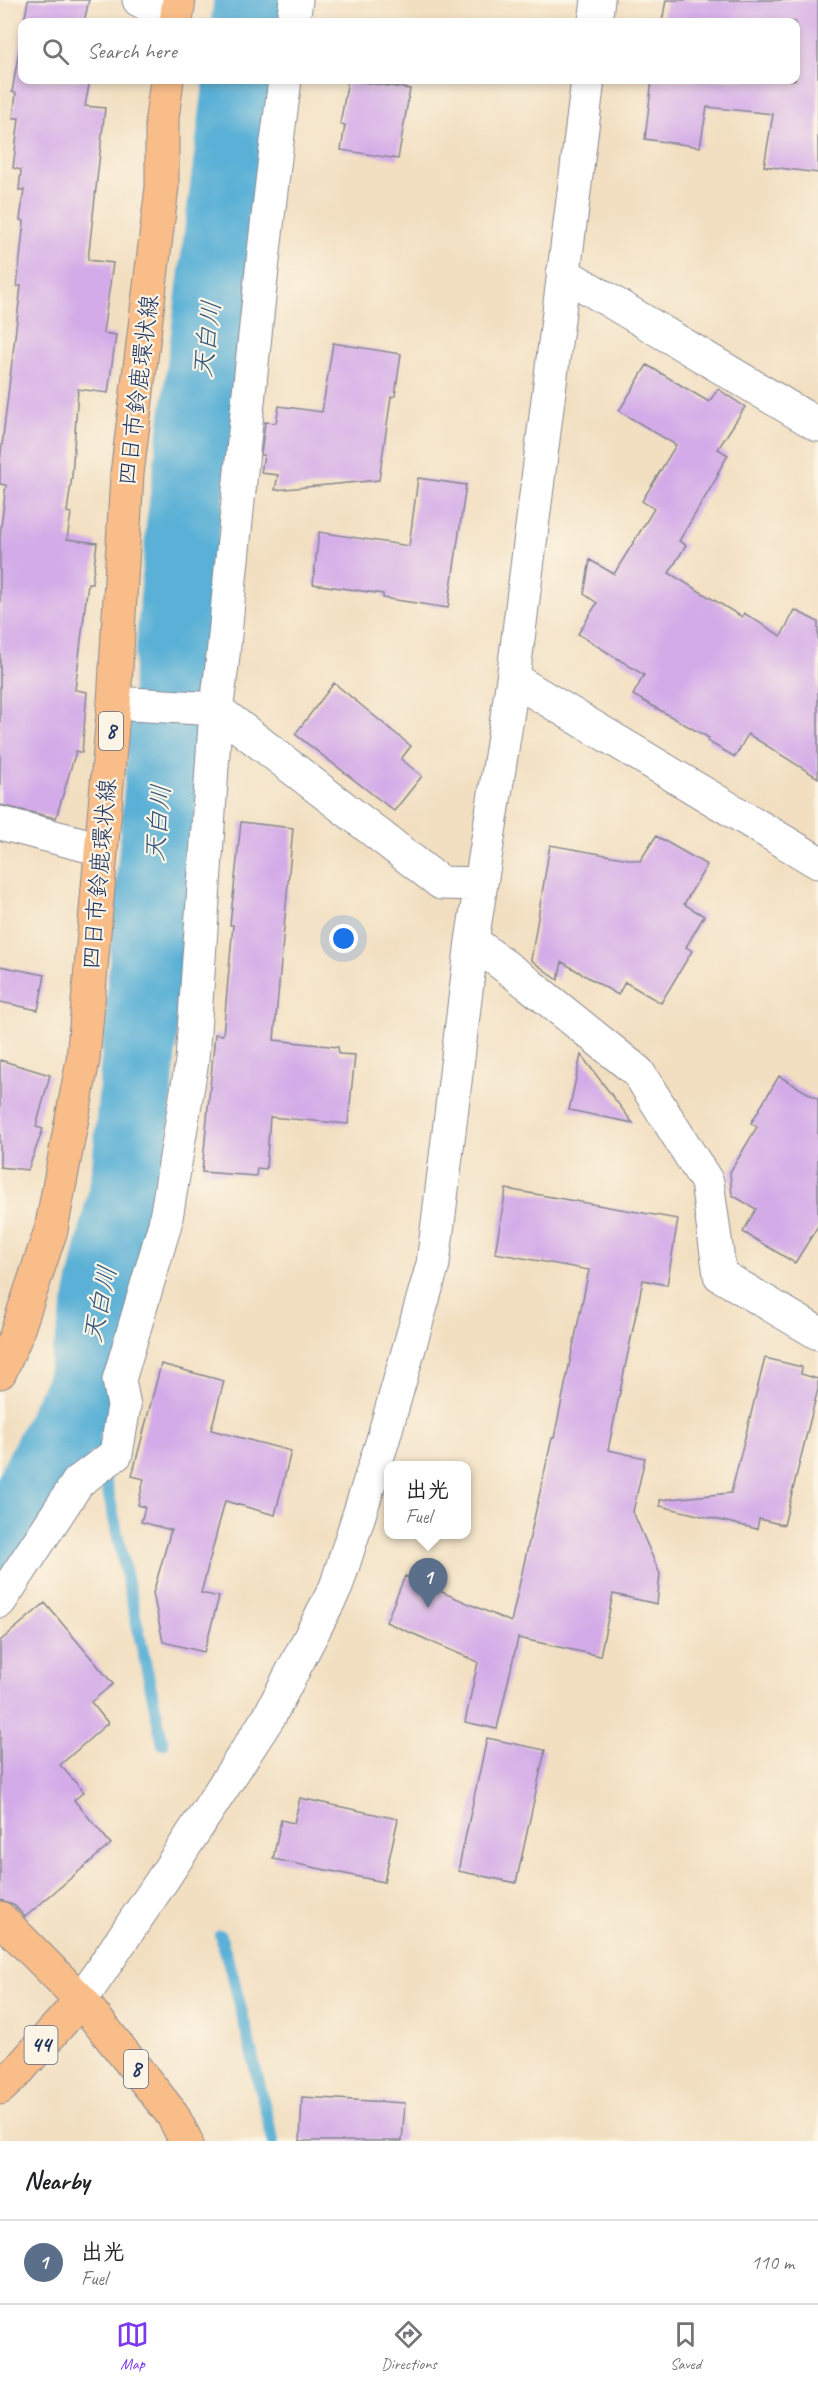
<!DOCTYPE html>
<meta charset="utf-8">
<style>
:root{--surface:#fff;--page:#f6f6f6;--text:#202124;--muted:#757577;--line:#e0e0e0;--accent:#7c3aed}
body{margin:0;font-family:Caveat,"Klee One",sans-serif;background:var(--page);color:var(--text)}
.you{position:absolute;left:344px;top:939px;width:21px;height:21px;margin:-15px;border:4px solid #fff;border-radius:50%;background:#1a73e8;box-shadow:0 0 0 9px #1a73e833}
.badge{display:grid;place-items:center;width:39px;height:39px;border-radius:50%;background:var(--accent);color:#fff;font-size:20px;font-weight:700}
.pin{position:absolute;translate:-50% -50px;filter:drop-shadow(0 2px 3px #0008)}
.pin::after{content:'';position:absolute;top:32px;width:21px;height:18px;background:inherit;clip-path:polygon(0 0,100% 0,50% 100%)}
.popup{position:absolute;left:384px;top:1461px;width:87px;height:78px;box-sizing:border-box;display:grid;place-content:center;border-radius:12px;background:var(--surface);filter:drop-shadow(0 2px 4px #0005);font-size:20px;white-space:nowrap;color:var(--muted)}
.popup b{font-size:22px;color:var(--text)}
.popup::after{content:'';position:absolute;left:50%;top:100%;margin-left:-12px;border:12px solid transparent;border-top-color:var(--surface)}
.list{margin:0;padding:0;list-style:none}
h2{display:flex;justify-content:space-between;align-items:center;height:78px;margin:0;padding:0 24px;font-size:26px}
h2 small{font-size:20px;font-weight:400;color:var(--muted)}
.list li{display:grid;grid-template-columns:39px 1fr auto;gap:18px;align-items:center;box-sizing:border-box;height:84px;padding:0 24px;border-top:2px solid var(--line)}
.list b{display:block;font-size:22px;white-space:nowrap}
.list p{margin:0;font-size:20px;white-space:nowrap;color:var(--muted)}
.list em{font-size:20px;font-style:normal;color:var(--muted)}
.icon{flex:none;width:33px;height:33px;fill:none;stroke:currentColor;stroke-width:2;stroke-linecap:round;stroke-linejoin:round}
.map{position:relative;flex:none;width:818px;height:2141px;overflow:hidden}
.search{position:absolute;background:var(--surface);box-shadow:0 3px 9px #0003;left:18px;right:18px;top:18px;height:66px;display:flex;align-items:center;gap:15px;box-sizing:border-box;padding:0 21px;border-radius:12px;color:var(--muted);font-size:22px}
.sheet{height:162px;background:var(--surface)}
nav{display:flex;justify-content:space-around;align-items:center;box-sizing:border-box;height:84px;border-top:2px solid var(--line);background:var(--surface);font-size:16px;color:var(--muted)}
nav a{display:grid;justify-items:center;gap:3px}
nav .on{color:var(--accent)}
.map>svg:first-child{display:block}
</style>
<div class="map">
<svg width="818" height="2141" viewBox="0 0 818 2141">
<rect width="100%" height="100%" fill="#fcf5e5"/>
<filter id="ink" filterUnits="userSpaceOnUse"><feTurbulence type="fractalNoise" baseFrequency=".0167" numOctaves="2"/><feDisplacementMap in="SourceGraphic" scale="12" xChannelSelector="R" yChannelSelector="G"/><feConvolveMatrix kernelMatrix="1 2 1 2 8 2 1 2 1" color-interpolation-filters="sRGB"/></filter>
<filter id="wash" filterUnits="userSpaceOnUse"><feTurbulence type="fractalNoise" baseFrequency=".008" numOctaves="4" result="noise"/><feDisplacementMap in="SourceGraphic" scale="24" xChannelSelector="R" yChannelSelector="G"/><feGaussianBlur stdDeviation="1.35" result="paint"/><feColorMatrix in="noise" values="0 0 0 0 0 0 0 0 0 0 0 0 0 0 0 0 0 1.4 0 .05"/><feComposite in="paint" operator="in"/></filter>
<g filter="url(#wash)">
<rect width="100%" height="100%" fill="#f2dfc1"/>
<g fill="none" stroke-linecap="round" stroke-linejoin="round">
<path stroke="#5ab0d6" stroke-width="12" d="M82,1389L110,1500L163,1744
M220,1935L233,1977L273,2141"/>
<path stroke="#5ab0d6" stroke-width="74" d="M248,22L251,0
M0,1544L18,1518L82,1389L128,1180L183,527L241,80"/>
</g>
<g id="blocks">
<path fill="#d3abe8" d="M28,0H89L84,22H24Z
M666,0H818V173L764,166L773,114L707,107L700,147L645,139L652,80H795V22H662Z
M22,32V80H90L85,106L105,108L88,260L113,263L103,333L116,335L108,393L78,389L72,476L67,512L71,513L67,539L97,543L92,583H88L75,690L87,692L82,753L76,751L56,818L0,805V536L6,485L0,484V462L21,286H17L24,221L20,220L24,190H19L21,170L13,168L19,118H13L16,93L12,92Z
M348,80L410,89L398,159L341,150L345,125L340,124Z
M333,343L401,354L395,396L391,397L379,480L275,490L278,475L261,473L264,455H261L265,422L276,423L279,406L322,412Z
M647,365L709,402L718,389L745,407L718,449L728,455L717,474H719L679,541L686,545L669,573L742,617L744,613L781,636L795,610L818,622V778L748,734L735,757L707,741L709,738L633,695L644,675L578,634L597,603L584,594L590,560L614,574L654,509L642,501L676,445L619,411Z
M418,478L466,485L448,608L383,598V594L313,584L319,532L409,546Z
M334,683L411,746L401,759L422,776L394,811L295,734Z
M241,822L293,828L274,1040L338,1047L339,1054L355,1055L348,1124L270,1117L266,1169L257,1168L256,1176L202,1172L215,1034L223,1035L233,925H230Z
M656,836L707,865L684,904L704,916L686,947L692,951L661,1003L625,982L618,995L562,962L558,980L531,960L550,845L640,861Z
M0,966L45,975L38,1010L0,1002Z
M581,1055L633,1123L569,1110Z
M0,1060L50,1075L36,1127L43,1129L28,1170L0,1167Z
M779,1076L818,1099V1226L795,1263L743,1232L756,1209L732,1195L730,1172L757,1127L751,1123Z
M506,1189L678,1219L667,1285L643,1280L608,1450L645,1458L633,1512L660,1574L657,1604L613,1594L600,1656L518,1638L497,1729L465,1722L478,1662L386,1622L405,1576L511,1622L552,1438H554L589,1270L495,1253Z
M765,1358L802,1367L801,1374L818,1379V1389L784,1525L759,1519L757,1529L660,1506V1500L731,1493Z
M161,1364L224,1381L211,1430L291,1451L275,1515L225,1501L201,1593L219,1597L204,1652L163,1642L153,1593L171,1530L141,1522L145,1507L138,1505L144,1479L132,1476Z
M45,1603L113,1684L91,1702L108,1723L60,1765L84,1792L74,1800L111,1844L25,1917L13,1904L0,1900V1641Z
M487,1738L545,1750L516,1883L458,1871Z
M300,1798L398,1819L384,1882L273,1859L281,1820L294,1823Z
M302,2097L405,2103L402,2141H300Z"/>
</g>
</g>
<g filter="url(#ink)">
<use href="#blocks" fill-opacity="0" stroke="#868790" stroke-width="1.5"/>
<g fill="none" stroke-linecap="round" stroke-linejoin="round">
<defs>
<path id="minor" d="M139,0L176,19
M293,22L296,0
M595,22L598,0
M563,273L818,425
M513,679L818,862
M114,703L216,709L441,883L481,884
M0,823L101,849
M472,941L530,985L638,1072L707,1182L720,1275L818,1333
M0,1601L78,1482L116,1454L124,1406L119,1380L165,1224L192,1061L216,709C225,656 227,603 233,550C249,393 264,236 285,80
M81,2000L161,1882L270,1715L336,1587L382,1443L433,1264L472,941L513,679L588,80"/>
<path id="major" d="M176,22L179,0
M0,1372L15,1338L51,1230L83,1060L114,703L127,474L162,187V118L167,80
M0,1918L81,2000L172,2114L186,2141
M0,2088L17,2072L81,2000"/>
</defs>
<use href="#minor" stroke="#868790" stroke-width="35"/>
<use href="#major" stroke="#868790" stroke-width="35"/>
<use href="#minor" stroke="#fff" stroke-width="33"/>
<use href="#major" stroke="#f8bd88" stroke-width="33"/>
</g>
</g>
<g text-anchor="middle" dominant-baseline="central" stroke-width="4.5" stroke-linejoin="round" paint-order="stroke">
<g fill="#fcf5e5" stroke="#5e6a86" stroke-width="1.5">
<rect x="99" y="712" width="24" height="38" rx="4.5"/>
<rect x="24.5" y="2026" width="33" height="38" rx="4.5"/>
<rect x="124" y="2050" width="24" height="38" rx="4.5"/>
</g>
<g font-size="22" font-weight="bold" fill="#1b2f5e">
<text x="111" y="731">8</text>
<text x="41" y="2045">44</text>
<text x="136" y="2069">8</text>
</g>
<g font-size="24" fill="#1b2f5e" stroke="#fcf5e5">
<text transform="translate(138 390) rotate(-83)">四日市鈴鹿環状線</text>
<text transform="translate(99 874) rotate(-85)">四日市鈴鹿環状線</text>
</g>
<g font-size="26" font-style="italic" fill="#2e5682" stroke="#fcf5e5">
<text transform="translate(207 339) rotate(-83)">天白川</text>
<text transform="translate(158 823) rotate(-85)">天白川</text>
<text transform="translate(100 1304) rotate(-78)">天白川</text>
</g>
</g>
</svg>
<div class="you"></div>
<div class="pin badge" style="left:428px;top:1608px;background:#5c6f8a">1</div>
<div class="popup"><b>出光</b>Fuel</div>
<div class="search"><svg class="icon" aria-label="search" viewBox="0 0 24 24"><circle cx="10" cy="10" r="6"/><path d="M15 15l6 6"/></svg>Search here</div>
</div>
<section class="sheet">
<h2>Nearby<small></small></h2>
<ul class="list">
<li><span class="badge" style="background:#5c6f8a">1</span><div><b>出光</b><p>Fuel</p></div><em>110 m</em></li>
</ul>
</section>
<nav>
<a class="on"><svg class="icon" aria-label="map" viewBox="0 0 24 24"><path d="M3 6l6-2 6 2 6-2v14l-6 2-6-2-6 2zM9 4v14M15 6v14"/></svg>Map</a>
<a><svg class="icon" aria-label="directions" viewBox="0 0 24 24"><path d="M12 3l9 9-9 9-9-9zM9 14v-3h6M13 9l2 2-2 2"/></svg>Directions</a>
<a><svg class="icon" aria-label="saved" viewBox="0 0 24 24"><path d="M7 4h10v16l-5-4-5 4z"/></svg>Saved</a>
</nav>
